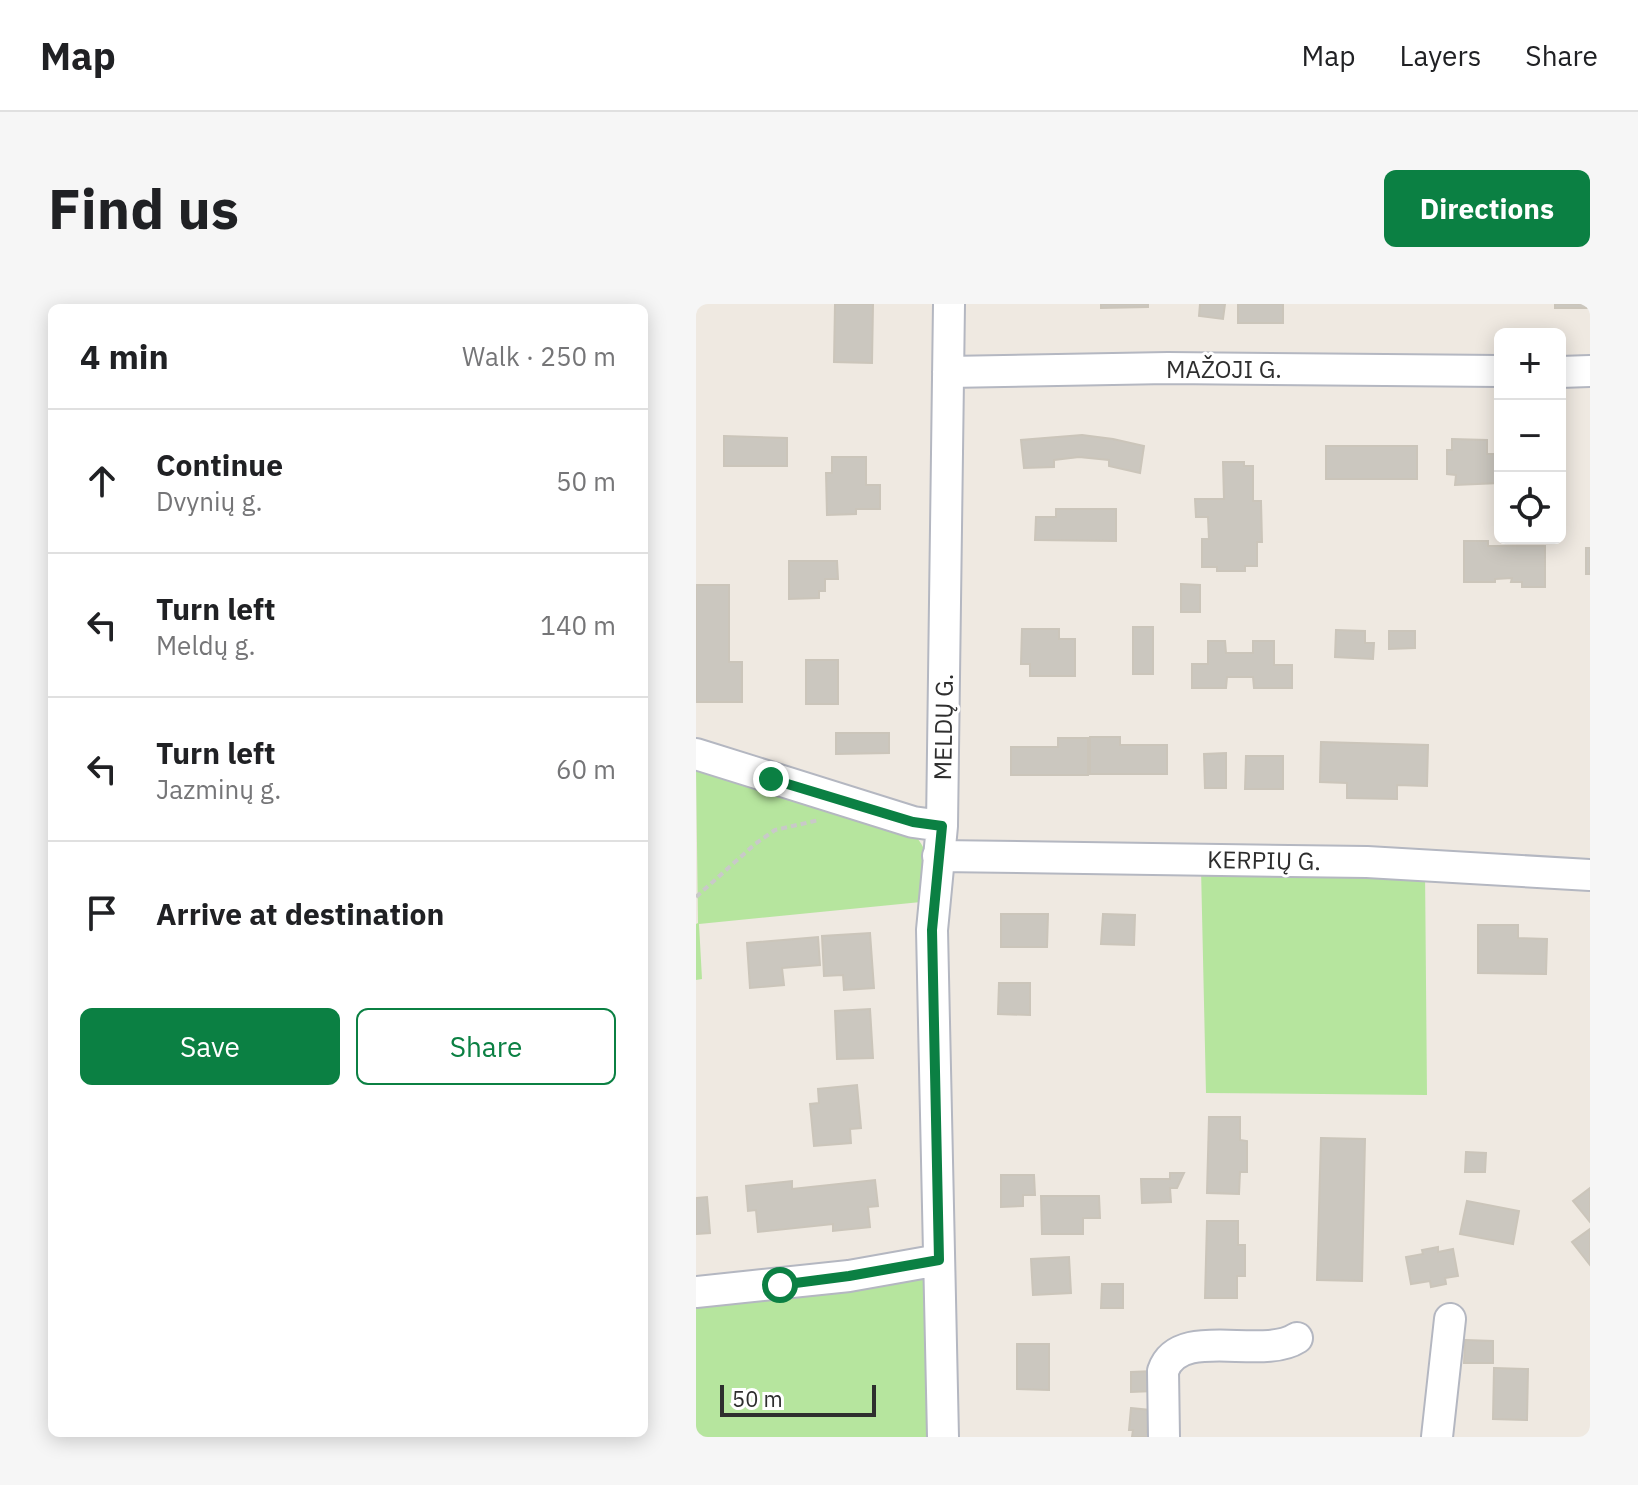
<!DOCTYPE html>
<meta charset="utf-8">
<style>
:root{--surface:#fff;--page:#f6f6f6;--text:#202124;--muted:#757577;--line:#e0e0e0;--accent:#0b8043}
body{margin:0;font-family:"IBM Plex Sans",sans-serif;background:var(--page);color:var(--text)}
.controls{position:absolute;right:24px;top:24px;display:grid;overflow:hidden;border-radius:12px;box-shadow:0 4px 20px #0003}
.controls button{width:72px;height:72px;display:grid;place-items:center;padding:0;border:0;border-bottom:2px solid var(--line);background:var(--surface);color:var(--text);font:40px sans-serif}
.scale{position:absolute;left:24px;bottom:20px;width:156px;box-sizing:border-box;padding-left:8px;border:4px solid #2e2e2e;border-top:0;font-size:22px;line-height:28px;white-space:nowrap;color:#2e2e2e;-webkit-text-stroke:6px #fff;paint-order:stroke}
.stop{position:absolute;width:24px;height:24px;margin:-18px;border:6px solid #0b8043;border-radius:50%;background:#fff}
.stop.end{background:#0b8043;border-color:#fff;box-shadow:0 2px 8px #0008}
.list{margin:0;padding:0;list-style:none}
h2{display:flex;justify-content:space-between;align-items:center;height:104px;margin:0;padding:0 32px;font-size:34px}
h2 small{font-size:26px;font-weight:400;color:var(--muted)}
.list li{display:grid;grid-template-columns:52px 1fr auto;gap:24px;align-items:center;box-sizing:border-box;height:144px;padding:0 32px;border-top:2px solid var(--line)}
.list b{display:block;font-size:30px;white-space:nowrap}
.list p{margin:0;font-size:26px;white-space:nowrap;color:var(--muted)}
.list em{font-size:26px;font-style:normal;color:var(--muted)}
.actions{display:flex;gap:16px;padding:24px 32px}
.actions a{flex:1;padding:18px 0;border:2px solid var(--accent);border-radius:12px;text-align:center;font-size:28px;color:var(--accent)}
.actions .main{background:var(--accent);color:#fff}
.icon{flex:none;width:44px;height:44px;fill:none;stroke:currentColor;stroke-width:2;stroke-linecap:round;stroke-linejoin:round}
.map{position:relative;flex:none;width:894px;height:1133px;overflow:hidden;border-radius:12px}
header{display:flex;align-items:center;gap:48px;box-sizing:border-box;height:112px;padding:0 40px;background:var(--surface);border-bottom:2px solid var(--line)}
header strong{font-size:38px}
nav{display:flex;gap:44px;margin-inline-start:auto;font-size:28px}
.intro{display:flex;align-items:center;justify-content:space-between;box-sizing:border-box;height:192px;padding:0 48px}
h1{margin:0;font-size:56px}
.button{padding:20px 36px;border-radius:12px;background:var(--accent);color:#fff;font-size:28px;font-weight:700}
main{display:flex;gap:48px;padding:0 48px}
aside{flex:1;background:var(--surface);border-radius:12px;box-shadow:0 4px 20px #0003}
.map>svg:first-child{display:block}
</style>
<header>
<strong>Map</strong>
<nav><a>Map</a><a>Layers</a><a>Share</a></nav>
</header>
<div class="intro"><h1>Find us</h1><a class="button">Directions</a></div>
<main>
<aside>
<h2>4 min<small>Walk · 250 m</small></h2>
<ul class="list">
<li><svg class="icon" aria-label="ahead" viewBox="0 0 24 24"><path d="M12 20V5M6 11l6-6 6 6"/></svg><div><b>Continue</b><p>Dvynių g.</p></div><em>50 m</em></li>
<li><svg class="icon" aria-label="left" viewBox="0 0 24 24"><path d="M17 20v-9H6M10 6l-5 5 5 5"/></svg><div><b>Turn left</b><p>Meldų g.</p></div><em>140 m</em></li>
<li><svg class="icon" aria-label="left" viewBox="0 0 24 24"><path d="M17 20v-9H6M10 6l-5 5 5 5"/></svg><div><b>Turn left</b><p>Jazminų g.</p></div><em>60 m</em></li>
<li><svg class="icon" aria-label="arrive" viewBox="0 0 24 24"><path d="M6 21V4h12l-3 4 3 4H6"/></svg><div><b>Arrive at destination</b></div></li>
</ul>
<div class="actions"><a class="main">Save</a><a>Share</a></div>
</aside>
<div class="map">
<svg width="894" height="1133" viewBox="0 0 894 1133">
<rect width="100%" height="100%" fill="#efe9e1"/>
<path fill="#b6e59e" d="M0,463L215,528C239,549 229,568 225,598L3,620L6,675L0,676V620L2,619Z
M505,564L729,565L731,791L510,789Z
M236,968L238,1133H0V997Z"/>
<path fill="#cbc7bf" stroke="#cbc5ba" stroke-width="2" d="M139,0H177L176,59L138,58Z
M405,0H452V3L405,4Z
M504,0H529L527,15L503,12Z
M542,0H587V19H542Z
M859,0H894V4H859Z
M386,131L417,135L448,142L444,169L413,162V156L383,153L358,156V163L328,164L325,136Z
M28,132L91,134V162H28Z
M756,135L791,136V150H804V179L759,181L760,171L751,170V146H756Z
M630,142H721V175H630Z
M136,153H170V181H184V205H160V210L131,211L130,169H136Z
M527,158H548V162H557V197H565L566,238H561V262H549V267H521V263H506V235H513L512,213H500L499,195H528Z
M360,205H420V237L339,236L340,213H360Z
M768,237H792V242H849V283H826V278H815L816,274L799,275V278H768Z
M890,244H894V270H890Z
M93,257H141L142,275H129V287H123V294L93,295Z
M485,280L504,281V308H485Z
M0,281H33V358H46V398H0Z
M437,323H457V370H437Z
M326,325H363V335H379V372H334V360H325Z
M640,326L669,327V339H678L677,355L639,353Z
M693,327H719V344L693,345Z
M512,337H529L530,349H557V337H578V361H596V384H558L557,373H531L530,384H496V360H512Z
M110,356H142V400H110Z
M140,429H193V449L140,450Z
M394,433H424V441H471V470H394Z
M362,434H392V471H315V443H362Z
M625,438L732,441L731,482L701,481V495L651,494V479L624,478Z
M530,449V484H509L508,450Z
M550,452H587V485H549Z
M305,610H352L351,643H305Z
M407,610L439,611L438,641L405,640Z
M782,621H822V634L851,635L850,670L782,669Z
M174,629L178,684L148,686L147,671L128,672L126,632Z
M122,633L124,661L86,664L88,681L54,684L51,639Z
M303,679H334V711L302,710Z
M174,705L177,754L141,755L139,707Z
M161,781L165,824L154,825L155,839L118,842L114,800L123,799L122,785Z
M513,813H544V836L551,837V868H544L543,890L511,889Z
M625,834L669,835L666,977L621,976Z
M770,848L790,849L789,868H769Z
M474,869H488L481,884H474L475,898L446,899L445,875H474Z
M305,871H338L339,891H327V902L305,903Z
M179,876L182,902L172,903L174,923L137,927V920L62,928L60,906L52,907L50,882L96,877V885Z
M894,884V918L877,897Z
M345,892H403L404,914H387V930H346Z
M11,893L14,929L0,930V894Z
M771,897L823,907L817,940L764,930Z
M511,917H542V941H549V972H541V994H509Z
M894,925V961L876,938Z
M742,943V948L757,945L762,972L749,974L750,980L735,983L734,977L715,980L710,953L727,950L726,946Z
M373,953L375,989L337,991L335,955Z
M406,980H427V1004H405Z
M769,1036L797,1037V1059H768Z
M321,1040H353V1086L321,1085Z
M798,1064L832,1065L831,1116L797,1115Z
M458,1067V1087L435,1088V1068Z
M435,1104L454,1106L451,1128L456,1129V1133H436L437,1126H433Z"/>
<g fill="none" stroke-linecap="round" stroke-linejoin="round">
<defs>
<path id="minor" d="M252,68L472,64L804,67
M864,68L894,67
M0,450L217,518L246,522
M242,552L671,558L894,571
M0,988L153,972L243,956
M247,1133L236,626L246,522L253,0
M468,1133L467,1067C483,1020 565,1057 601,1034
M741,1133L754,1015"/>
</defs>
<use href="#minor" stroke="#b4b7c1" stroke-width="34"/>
<path stroke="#c9c9c9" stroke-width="4" stroke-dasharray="6 4" stroke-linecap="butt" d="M0,593L59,540L79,526L123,516"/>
<use href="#minor" stroke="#fff" stroke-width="30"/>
</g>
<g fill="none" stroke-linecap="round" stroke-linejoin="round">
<path stroke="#0b8043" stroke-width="10" d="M75,475L217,518L246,522L236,626L243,956L153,972L84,981"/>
</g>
<g text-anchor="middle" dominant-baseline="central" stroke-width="6" stroke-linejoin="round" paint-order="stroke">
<g font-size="24" fill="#2e2e2e" stroke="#fff">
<text x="528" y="65">MAŽOJI G.</text>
<text transform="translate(247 423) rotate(-89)">MELDŲ G.</text>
<text transform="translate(568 556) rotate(1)">KERPIŲ G.</text>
</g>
</g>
</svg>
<div class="controls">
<button>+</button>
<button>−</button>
<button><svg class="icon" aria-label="locate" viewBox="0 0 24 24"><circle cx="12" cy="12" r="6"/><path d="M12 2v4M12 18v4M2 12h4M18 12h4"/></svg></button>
</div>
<div class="scale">50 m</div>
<div class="stop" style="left:84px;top:981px"></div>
<div class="stop end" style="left:75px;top:475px"></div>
</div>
</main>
